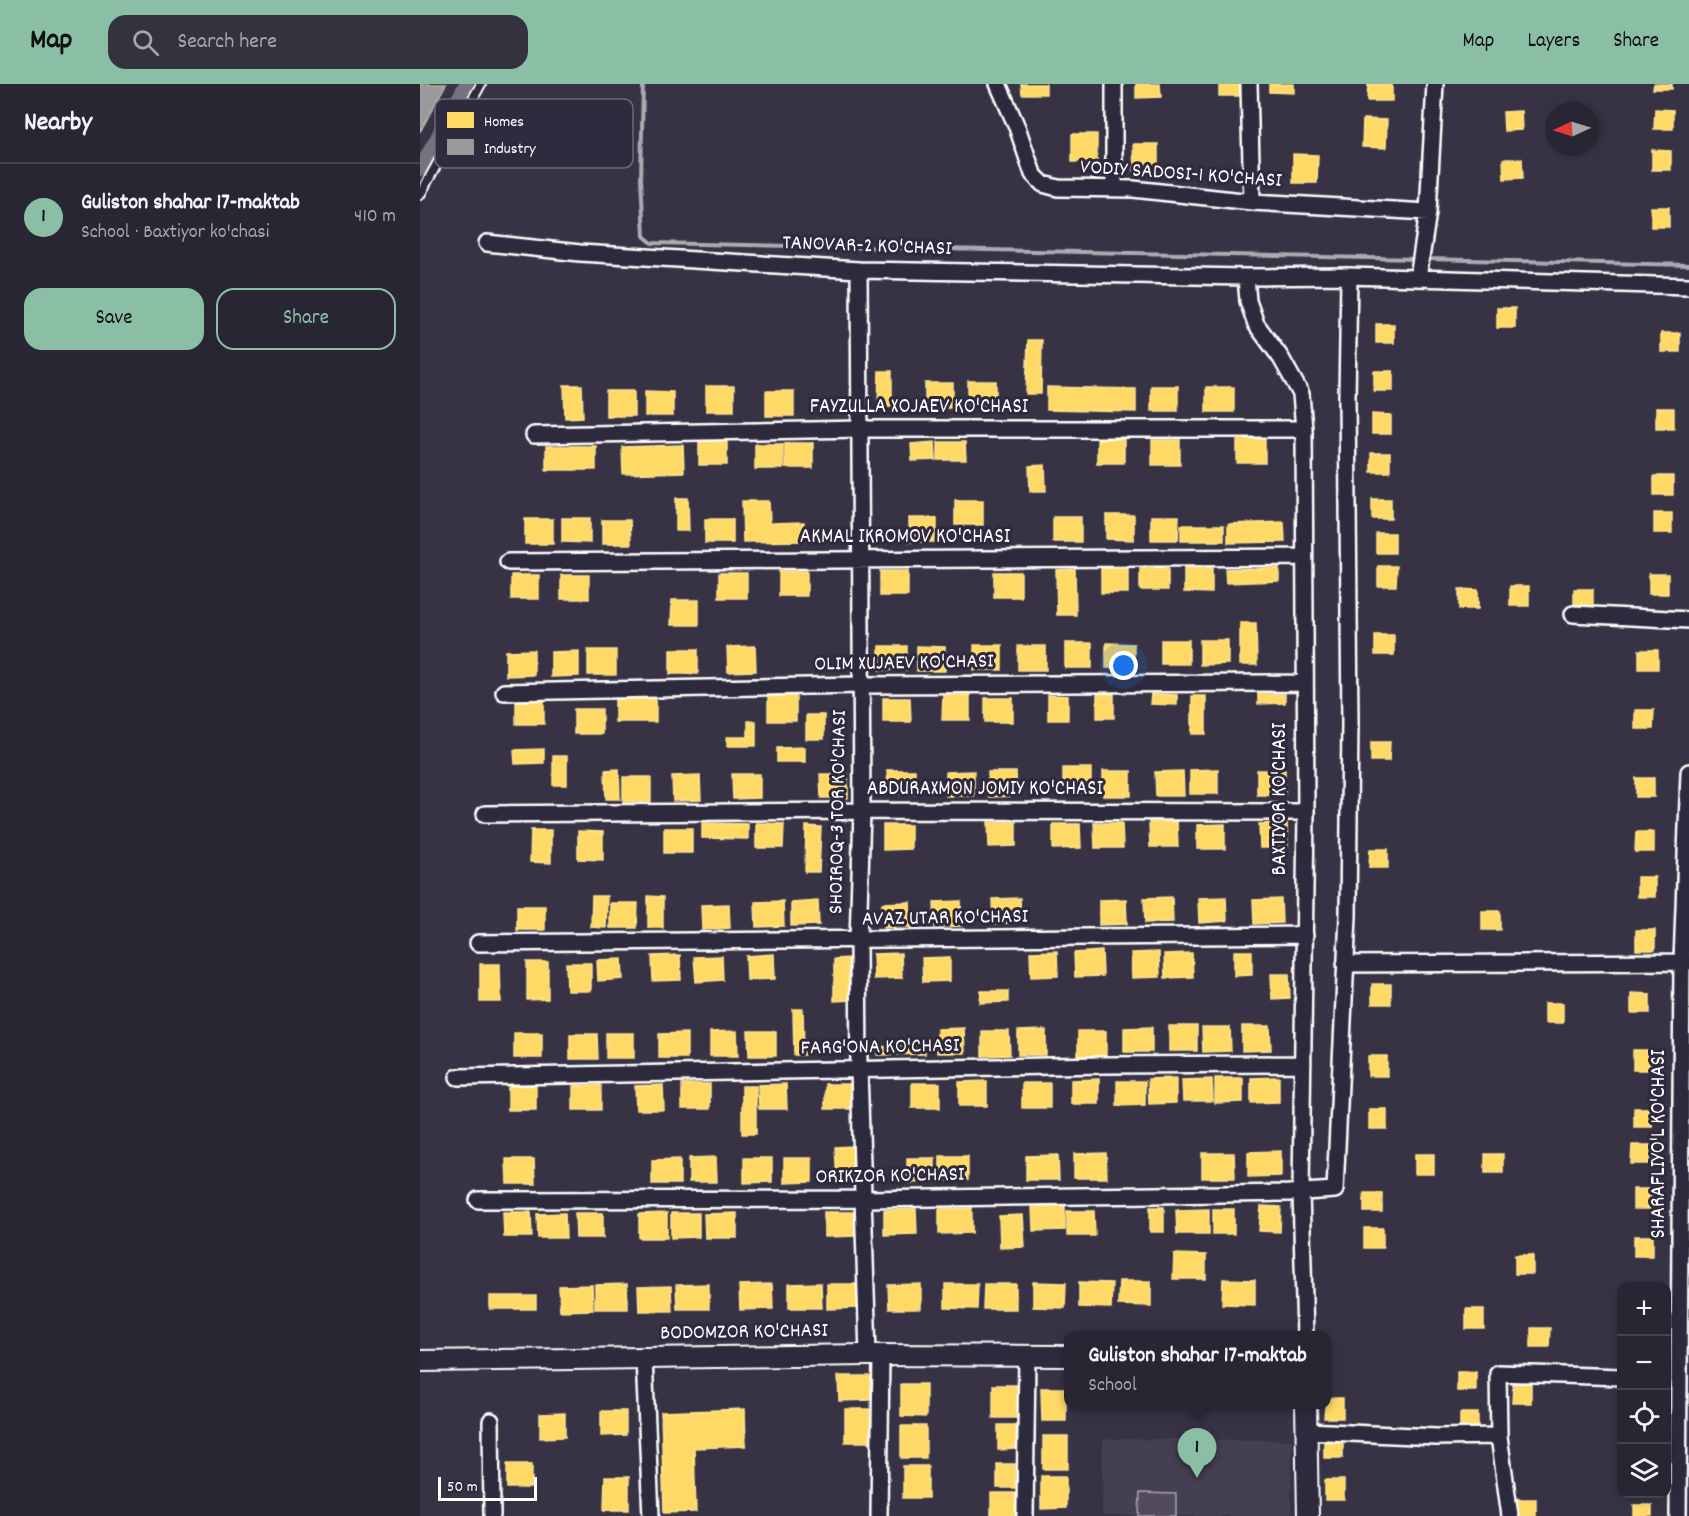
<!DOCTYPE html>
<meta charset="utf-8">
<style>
:root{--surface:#292634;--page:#353240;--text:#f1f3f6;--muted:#a5a5ac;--line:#45434f;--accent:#8abfa5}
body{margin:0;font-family:Dekko,sans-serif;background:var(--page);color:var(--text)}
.controls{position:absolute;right:18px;bottom:18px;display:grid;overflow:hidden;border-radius:12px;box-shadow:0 3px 9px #0003}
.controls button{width:54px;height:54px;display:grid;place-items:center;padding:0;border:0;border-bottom:2px solid var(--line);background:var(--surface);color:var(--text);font:30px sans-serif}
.compass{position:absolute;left:1125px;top:18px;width:54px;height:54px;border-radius:50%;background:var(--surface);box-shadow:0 3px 9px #0003;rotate:266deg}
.scale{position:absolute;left:18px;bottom:15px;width:99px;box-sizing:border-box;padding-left:6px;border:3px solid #fff;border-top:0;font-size:16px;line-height:21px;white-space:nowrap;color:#fff;-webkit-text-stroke:4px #2f2a3d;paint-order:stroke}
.you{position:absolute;left:704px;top:582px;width:21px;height:21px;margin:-15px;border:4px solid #fff;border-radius:50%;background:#1a73e8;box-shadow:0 0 0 9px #1a73e833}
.badge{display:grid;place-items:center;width:39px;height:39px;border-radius:50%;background:var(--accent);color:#111;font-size:20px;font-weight:700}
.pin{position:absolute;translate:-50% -50px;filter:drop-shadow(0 2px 3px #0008)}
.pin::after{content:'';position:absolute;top:32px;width:21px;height:18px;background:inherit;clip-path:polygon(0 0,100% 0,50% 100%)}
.popup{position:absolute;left:644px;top:1247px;width:267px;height:78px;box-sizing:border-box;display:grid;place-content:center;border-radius:12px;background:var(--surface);filter:drop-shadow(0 2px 4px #0005);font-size:20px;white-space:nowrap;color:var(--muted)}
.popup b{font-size:22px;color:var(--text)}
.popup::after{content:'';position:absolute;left:50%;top:100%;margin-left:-12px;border:12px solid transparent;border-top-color:var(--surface)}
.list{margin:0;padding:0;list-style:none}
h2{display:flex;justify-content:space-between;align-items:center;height:78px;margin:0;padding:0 24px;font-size:26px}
h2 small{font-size:20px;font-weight:400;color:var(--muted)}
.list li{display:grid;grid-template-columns:39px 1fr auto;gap:18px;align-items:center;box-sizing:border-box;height:108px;padding:0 24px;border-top:2px solid var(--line)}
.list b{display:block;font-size:22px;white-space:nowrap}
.list p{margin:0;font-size:20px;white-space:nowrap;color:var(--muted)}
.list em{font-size:20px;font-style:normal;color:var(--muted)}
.actions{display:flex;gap:12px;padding:18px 24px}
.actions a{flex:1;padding:14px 0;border:2px solid var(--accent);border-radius:18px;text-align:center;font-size:21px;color:var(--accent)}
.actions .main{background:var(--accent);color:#111}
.icon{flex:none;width:33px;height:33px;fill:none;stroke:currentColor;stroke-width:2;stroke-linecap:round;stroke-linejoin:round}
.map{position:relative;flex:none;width:1269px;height:1432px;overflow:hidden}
header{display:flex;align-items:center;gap:36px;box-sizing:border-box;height:84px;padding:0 30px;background:var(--accent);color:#111}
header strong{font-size:28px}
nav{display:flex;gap:33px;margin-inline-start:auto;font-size:21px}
.search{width:420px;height:54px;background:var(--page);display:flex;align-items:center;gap:15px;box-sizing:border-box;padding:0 21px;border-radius:18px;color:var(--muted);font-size:22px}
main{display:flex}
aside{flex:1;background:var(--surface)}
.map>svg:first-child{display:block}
</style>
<header>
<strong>Map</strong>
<div class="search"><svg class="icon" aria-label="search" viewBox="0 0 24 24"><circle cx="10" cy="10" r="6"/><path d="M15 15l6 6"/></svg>Search here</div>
<nav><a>Map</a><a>Layers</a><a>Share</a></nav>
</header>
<main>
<aside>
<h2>Nearby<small></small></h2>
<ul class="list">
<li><span class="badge">1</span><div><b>Guliston shahar 17-maktab</b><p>School · Baxtiyor ko'chasi</p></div><em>410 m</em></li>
</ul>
<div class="actions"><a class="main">Save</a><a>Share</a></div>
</aside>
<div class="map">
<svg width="1269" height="1432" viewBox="0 0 1269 1432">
<rect width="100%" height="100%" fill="#373345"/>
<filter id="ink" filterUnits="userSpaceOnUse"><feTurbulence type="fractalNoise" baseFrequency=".0167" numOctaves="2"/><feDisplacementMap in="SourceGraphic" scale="12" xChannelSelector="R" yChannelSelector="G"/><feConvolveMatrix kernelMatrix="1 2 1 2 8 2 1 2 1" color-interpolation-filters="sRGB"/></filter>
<g filter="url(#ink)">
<path fill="#444051" d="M683,1355L872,1356L871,1432H682Z"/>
<path fill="#514c5c" stroke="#a8a6ae" stroke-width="1.5" d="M720,1409L756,1410V1432H719Z"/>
<path fill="#ffd966" stroke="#ffe494" stroke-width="1.5" d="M601,0H626V10H602Z
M716,0H740L741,13L716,14Z
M799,0H824L823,12H799Z
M849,0H874V9L849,8Z
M948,0H972V17H947Z
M1234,0H1252V5H1233Z
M1235,25L1253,26V45H1234Z
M1101,27L1102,46L1084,47L1083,28Z
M943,35L967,36L966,64L942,63Z
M169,46L171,74L146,75L145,47Z
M652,50H677V78H652Z
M713,60H738V88H714Z
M1232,66L1251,67V86H1232Z
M873,70L898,71L897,99H873Z
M1083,75H1102L1103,94L1084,95Z
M1231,123H1249V143H1231Z
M1077,224H1095V244H1077Z
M956,240H974V259H956Z
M1241,249H1260V268H1241Z
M608,256H622L621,310H606Z
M459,287H472V323H458Z
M954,287H973V307H954Z
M548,297H576V322H548Z
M505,299H533V324H505Z
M144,301H162L163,333L145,334Z
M286,302H314V327H286Z
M731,302H758V327H731Z
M627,303L716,305V328L627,326Z
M786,303H814V328H786Z
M186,307H214V332H186Z
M225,307L253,308V332H225Z
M346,307H374V332H346Z
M1236,324H1254V344H1236Z
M952,330L971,331V350H952Z
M677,355H704V379H677Z
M817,355H845V379H817Z
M732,356H760V381H732Z
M279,357H307V381H279Z
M515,358L516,376L492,377L491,360Z
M518,358H545L546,376H518Z
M365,359H393V384H365Z
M335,360H363V385H335Z
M263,361L264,388L203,390L202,363Z
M126,362H176V386H126Z
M951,369H970V388H951Z
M625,381L626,407H610L609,382Z
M1234,392H1253V411H1234Z
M256,414H268L269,447H256Z
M952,415H971V435H952Z
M535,416H563V441H535Z
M322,417H349L350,439L384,438V457L323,458Z
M1234,429H1252V449H1234Z
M686,431H714V456L686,455Z
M731,432H759L758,456H731Z
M633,433H661V458H633Z
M142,434H170V459L142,458Z
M489,434H517V458H489Z
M105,435H133V460H105Z
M285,435H313V459H285Z
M182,436H210L211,460H182Z
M864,438L865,458L808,459V440Z
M761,441H804V457H761Z
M956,449H975V469H956Z
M720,482H748V506H720Z
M958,482H977L976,502H958Z
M681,484H708V509H681Z
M764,484H792V509L764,508Z
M859,484V497L806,499L805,485Z
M655,485L656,531H637L636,486Z
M359,487H387V512H359Z
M460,487H488V512H460Z
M574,488H601V513H574Z
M299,489H327V514H299Z
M1229,490H1248V510H1229Z
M91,491H119V515H91Z
M141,491H169V515H141Z
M1090,502H1109V522H1090Z
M1039,505L1058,506V525H1039Z
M1154,505H1173V524H1154Z
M252,516H279V541H251Z
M820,539H836L837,581H820Z
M955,551H974V571H955Z
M741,556H769V580H741Z
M780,556H808V580L780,581Z
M645,559H672V584H645Z
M686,559L714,560V584H686Z
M554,561H582V586H554Z
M335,562L336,587L308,588L307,563Z
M459,562H487V586H459Z
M497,562L525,563V587H497Z
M598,562H626V586H598Z
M250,565H278V590H250Z
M114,566V591L86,592V567Z
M168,566H196V591H168Z
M1219,566H1238V585H1219Z
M159,567V592L131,593V568Z
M677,609L694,610V634H677Z
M731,610L757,611V621L730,620Z
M838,610H865V619L838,620Z
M523,611H550V636H522Z
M628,611L648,612V636H628Z
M348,612H376V637H348Z
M772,612H786V650H772Z
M195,613H236V638H195Z
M463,614H490L491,638H463Z
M565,614H593V638H565Z
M96,616H124V640H96Z
M154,625H182V650H154Z
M1215,626H1234L1233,645H1215Z
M386,631H404V655H386Z
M328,637H336V662H307V653H328Z
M951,658H970L969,677H951Z
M385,663V678H357V664Z
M124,665V679L95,680L94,666Z
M133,672H147V701H133Z
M643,684H671V709H643Z
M199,685L200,715H186L185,686Z
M798,685V710H770V686Z
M467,686H495V710H468Z
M837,686H865V711H837Z
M554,687V712H526V688Z
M683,687H711V712H683Z
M763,687L764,712H736L735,688Z
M568,688H596L597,712L569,713Z
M312,690H340V714L313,715Z
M400,690H428V714H401Z
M280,691L281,716L253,717L252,692Z
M203,693H231V718H203Z
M1216,694H1234V713H1216Z
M568,738H596V762L569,763Z
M729,738H757L758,763H730Z
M282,739L328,740V755L282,754Z
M336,739L364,740L363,764H336Z
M674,739H702L703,764H675Z
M867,739L868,764H840L839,740Z
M633,740H660L661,764L633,765Z
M805,740V765H777V741Z
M463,741H491V765L463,766Z
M386,742L401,743L399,788H385Z
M244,744H272V769H244Z
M111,746H131V779L110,778Z
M158,747L183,748V776L158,775Z
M1216,748H1234V768H1215Z
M950,765H968V784H949Z
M1217,793H1235V813H1217Z
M172,812H187L186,844L171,843Z
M228,812L243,813V844H228Z
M752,813L753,838L725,839L724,814Z
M806,813L807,837L779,839L778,814Z
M600,814L601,838L573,840L572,815Z
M706,815L707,840L679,841V816Z
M861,815L862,839L834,840L833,816Z
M398,816L399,841L371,842V818Z
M363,817L364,842L336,843L335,818Z
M541,817L542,842L515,843L514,818Z
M490,818L491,843L463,844L462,819Z
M190,819H218L217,844H190Z
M309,820L310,844L282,846L281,821Z
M97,822H125V846H97Z
M1062,827H1080V846H1062Z
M1216,846H1235V866H1216Z
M637,867L638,892L611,893L610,868Z
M682,867L683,892L655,893L654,869Z
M814,867H832V891L814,892Z
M739,868L740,893L712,894L711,869Z
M481,869L482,894L454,895L453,870Z
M772,869L773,893L745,894L744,870Z
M354,870L355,895L327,896L326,872Z
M260,871L261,896L233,897L232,872Z
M302,872L303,896L276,898L274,873Z
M530,873V897L503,898L502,874Z
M432,874V916L414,917V875Z
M202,875L203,895L178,897L177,876Z
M107,878H128V915L107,916Z
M146,879H171V907H147Z
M60,880H80L81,918H60Z
M851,890H869L870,914L852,915Z
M952,900H971V920H952Z
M561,907H588V918L560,919Z
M1211,909L1230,910V929H1211Z
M1125,919H1143V939H1125Z
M373,925H383L384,971H374Z
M749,942H777V967H749Z
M822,942H850L851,966L822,967Z
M732,943V968H704V944Z
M782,943H810L811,967L783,968Z
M544,944L545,969H517V945Z
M626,946V971H598V947Z
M317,947L318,972H290V948Z
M328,947H356V972H329Z
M562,947H589L590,971L562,972Z
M658,947H686V972H658Z
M94,949H122V974H94Z
M186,949H214V974H186Z
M267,949V974H239V950Z
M150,950H177L178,975H150Z
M505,961V970L457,971V963Z
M1213,966H1231V986H1213Z
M948,972H967V992H948Z
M859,993V1018L831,1019V994Z
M756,994V1019L729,1020L728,995Z
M795,994H823V1018L795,1019Z
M679,995V1020H651V996Z
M792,995L793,1017H763L762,996Z
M567,997V1022H539V998Z
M697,997H725V1021L697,1022Z
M492,999H520V1024H492Z
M602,999H630V1024H602Z
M262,1000H290V1025H262Z
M366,1000L367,1025H339L338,1001Z
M405,1000H433V1025H405Z
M116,1001V1026H88V1002Z
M181,1001V1026H153V1002Z
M243,1001L244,1026H216L215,1002Z
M322,1002H336V1050H322Z
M1214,1024H1232V1043H1214Z
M949,1025H967V1045H949Z
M1212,1061H1230V1080H1211Z
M434,1062L436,1097L417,1098L415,1063Z
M861,1067V1092L828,1093V1068Z
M686,1069L687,1094H654V1070Z
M782,1069H814L815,1094H782Z
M995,1070H1014V1090H995Z
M1065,1070H1083V1089H1065Z
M638,1071L639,1096H606V1072Z
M520,1072H548V1096L520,1097Z
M296,1073L297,1098H269V1074Z
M324,1074H352V1098L324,1099Z
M364,1074H392V1098L364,1099Z
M487,1074H515V1098L487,1099Z
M86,1075H114L115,1100H87Z
M260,1075V1100H232V1076Z
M1213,1105H1232V1125H1213Z
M944,1109H962V1128H944Z
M645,1121V1146L613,1147L612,1122Z
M841,1122L861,1123L860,1148L839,1147Z
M730,1123H744V1148H730Z
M552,1124V1149L519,1150V1125Z
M496,1125L497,1150L464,1151V1126Z
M789,1125V1150H757L756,1126Z
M793,1125H814V1150H793Z
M647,1127H674L675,1152H647Z
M83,1128H111L112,1153H84Z
M404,1128H436L437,1152L404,1153Z
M145,1129L146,1154H118L117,1130Z
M155,1129H183V1154H156Z
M247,1129V1154H219V1130Z
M251,1129H279V1153L251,1154Z
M317,1129V1154H285L284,1130Z
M603,1131L605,1163L580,1164L579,1132Z
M944,1144H963V1164H944Z
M1214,1152H1233V1172H1214Z
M754,1170L786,1171V1195H753Z
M1095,1171H1113V1190H1095Z
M803,1195L835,1196V1221L802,1220Z
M699,1197H731V1222L698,1221Z
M613,1198L646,1199L645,1224L613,1223Z
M659,1198L692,1199L691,1224L659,1223Z
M401,1199L402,1224H369V1200Z
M207,1200L208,1225H175V1201Z
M289,1200V1225H257L256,1201Z
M352,1200L353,1225L320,1226L319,1201Z
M407,1200H439L440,1224L407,1225Z
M501,1200V1225H469L468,1201Z
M525,1200H558L557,1225L525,1224Z
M564,1200H596V1225H563Z
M172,1201L173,1226L140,1227L139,1202Z
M251,1202L252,1227H219L218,1203Z
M70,1212H116V1225H70Z
M1046,1225H1064V1245H1046Z
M1111,1244H1130L1129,1263H1111Z
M1037,1288H1056V1307H1037Z
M418,1292H451V1316L419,1317Z
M1093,1299H1111V1319H1092Z
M481,1300H506V1333L481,1332Z
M573,1301H598V1334H573Z
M621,1304H646V1337H622Z
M906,1314H923V1334H904Z
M325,1325L326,1362L274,1364L276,1428L244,1429L241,1328Z
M425,1325H450V1358H425Z
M181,1327H206V1351L181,1352Z
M145,1329V1353L120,1354V1330Z
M1040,1329H1058V1348H1040Z
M578,1341H596V1365L578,1366Z
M481,1342H506V1374H481Z
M623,1352H648V1385H623Z
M904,1354H923V1374H904Z
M87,1380H112V1404H87Z
M577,1380H595V1404H577Z
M483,1382H508V1414H483Z
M621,1392H646V1424L621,1425Z
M185,1393H209V1426H184Z
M905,1396H924V1416H905Z
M571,1409H596V1432H571Z
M1097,1415H1116V1432H1097Z
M1214,1421H1232V1432H1214Z"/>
<path fill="#999" stroke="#b8b8b8" stroke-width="1.5" d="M0,0H26L0,48Z"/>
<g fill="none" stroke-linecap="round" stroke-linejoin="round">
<path stroke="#adabb2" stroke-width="4" d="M223,0L221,95L224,152L232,159L998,175
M1006,175L1269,181"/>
<path stroke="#76737f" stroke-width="14" d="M0,85L46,0"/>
<defs>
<path id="service" d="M0,111L61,0"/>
<path id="minor" d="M578,0L597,43L613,90L623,100L638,104L713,105L832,118L1008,128
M829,0L832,118
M694,105V0
M67,159L160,169L439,186L826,193L929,192L1269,202
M439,186L442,727L438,857L439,985L448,1271
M826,193L828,217L836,240L861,274L881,310L884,345L886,728L881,1108L885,1252
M998,194L1008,128L1015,0
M114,351L442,345H884
M88,478L884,473
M1153,530L1269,536
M84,608L442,601L885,599
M65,730L442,727L886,728
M58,859L885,851
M925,880L1269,878
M38,993L685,981L883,980
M58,1116L444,1115L869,1109L915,1106L928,832L930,638L927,314L929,192
M224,1274L231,1432
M71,1337L72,1432
M887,1347L1016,1353L1079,1352
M459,1432L461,1271
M605,1432L607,1272
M1090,1432L1079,1352L1078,1289L1202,1293
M1258,1432L1262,878L1269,688"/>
<path id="tertiary" d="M0,1277L448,1271L648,1272
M886,1320L888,1432"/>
</defs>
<use href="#service" stroke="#fff" stroke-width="12"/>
<use href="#minor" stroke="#fff" stroke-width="20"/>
<use href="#tertiary" stroke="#fff" stroke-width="24"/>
<use href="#service" stroke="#2f2a3d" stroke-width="8"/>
<use href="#minor" stroke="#2f2a3d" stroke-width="15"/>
<use href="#tertiary" stroke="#2f2a3d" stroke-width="20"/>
</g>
</g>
<g text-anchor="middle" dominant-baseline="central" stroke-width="6" stroke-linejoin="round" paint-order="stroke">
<g font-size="21" fill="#fff" stroke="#2f2a3d">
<text transform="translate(761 91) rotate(4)">VODIY SADOSI-1 KO'CHASI</text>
<text transform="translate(447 163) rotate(2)">TANOVAR-2 KO'CHASI</text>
<text x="499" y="324">FAYZULLA XOJAEV KO'CHASI</text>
<text x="485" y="454">AKMAL IKROMOV KO'CHASI</text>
<text transform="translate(484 580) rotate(-1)">OLIM XUJAEV KO'CHASI</text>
<text x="565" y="706">ABDURAXMON JOMIY KO'CHASI</text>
<text transform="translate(861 715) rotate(-90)">BAXTIYOR KO'CHASI</text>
<text transform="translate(419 728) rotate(-89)">SHOIROQ-3 TOR KO'CHASI</text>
<text transform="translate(525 835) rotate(-1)">AVAZ UTAR KO'CHASI</text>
<text transform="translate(460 964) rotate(-1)">FARG'ONA KO'CHASI</text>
<text transform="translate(1240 1060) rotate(-90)">SHARAFLIYO'L KO'CHASI</text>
<text transform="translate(470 1093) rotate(-1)">ORIKZOR KO'CHASI</text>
<text transform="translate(324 1249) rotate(-1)">BODOMZOR KO'CHASI</text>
</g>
</g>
<rect x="15" y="15" width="198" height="69" rx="9" fill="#2f2a3d" stroke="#6d6a77" stroke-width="1.5"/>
<rect x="27" y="28" width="27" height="16" fill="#ffd966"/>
<rect x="27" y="55" width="27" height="16" fill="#999"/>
<g font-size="16" fill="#fff">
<text x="64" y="42">Homes</text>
<text x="64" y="69">Industry</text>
</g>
</svg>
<div class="controls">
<button>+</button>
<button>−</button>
<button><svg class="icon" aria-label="locate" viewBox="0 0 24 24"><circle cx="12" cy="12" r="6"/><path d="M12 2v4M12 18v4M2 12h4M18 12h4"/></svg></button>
<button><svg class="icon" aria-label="layers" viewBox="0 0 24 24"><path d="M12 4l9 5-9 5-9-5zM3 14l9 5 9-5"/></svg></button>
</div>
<svg class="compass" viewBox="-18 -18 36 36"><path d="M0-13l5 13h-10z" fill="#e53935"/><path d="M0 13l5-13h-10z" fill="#a5a5ac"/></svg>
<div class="scale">50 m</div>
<div class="you"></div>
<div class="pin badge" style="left:777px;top:1394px">1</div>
<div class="popup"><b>Guliston shahar 17-maktab</b>School</div>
</div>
</main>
